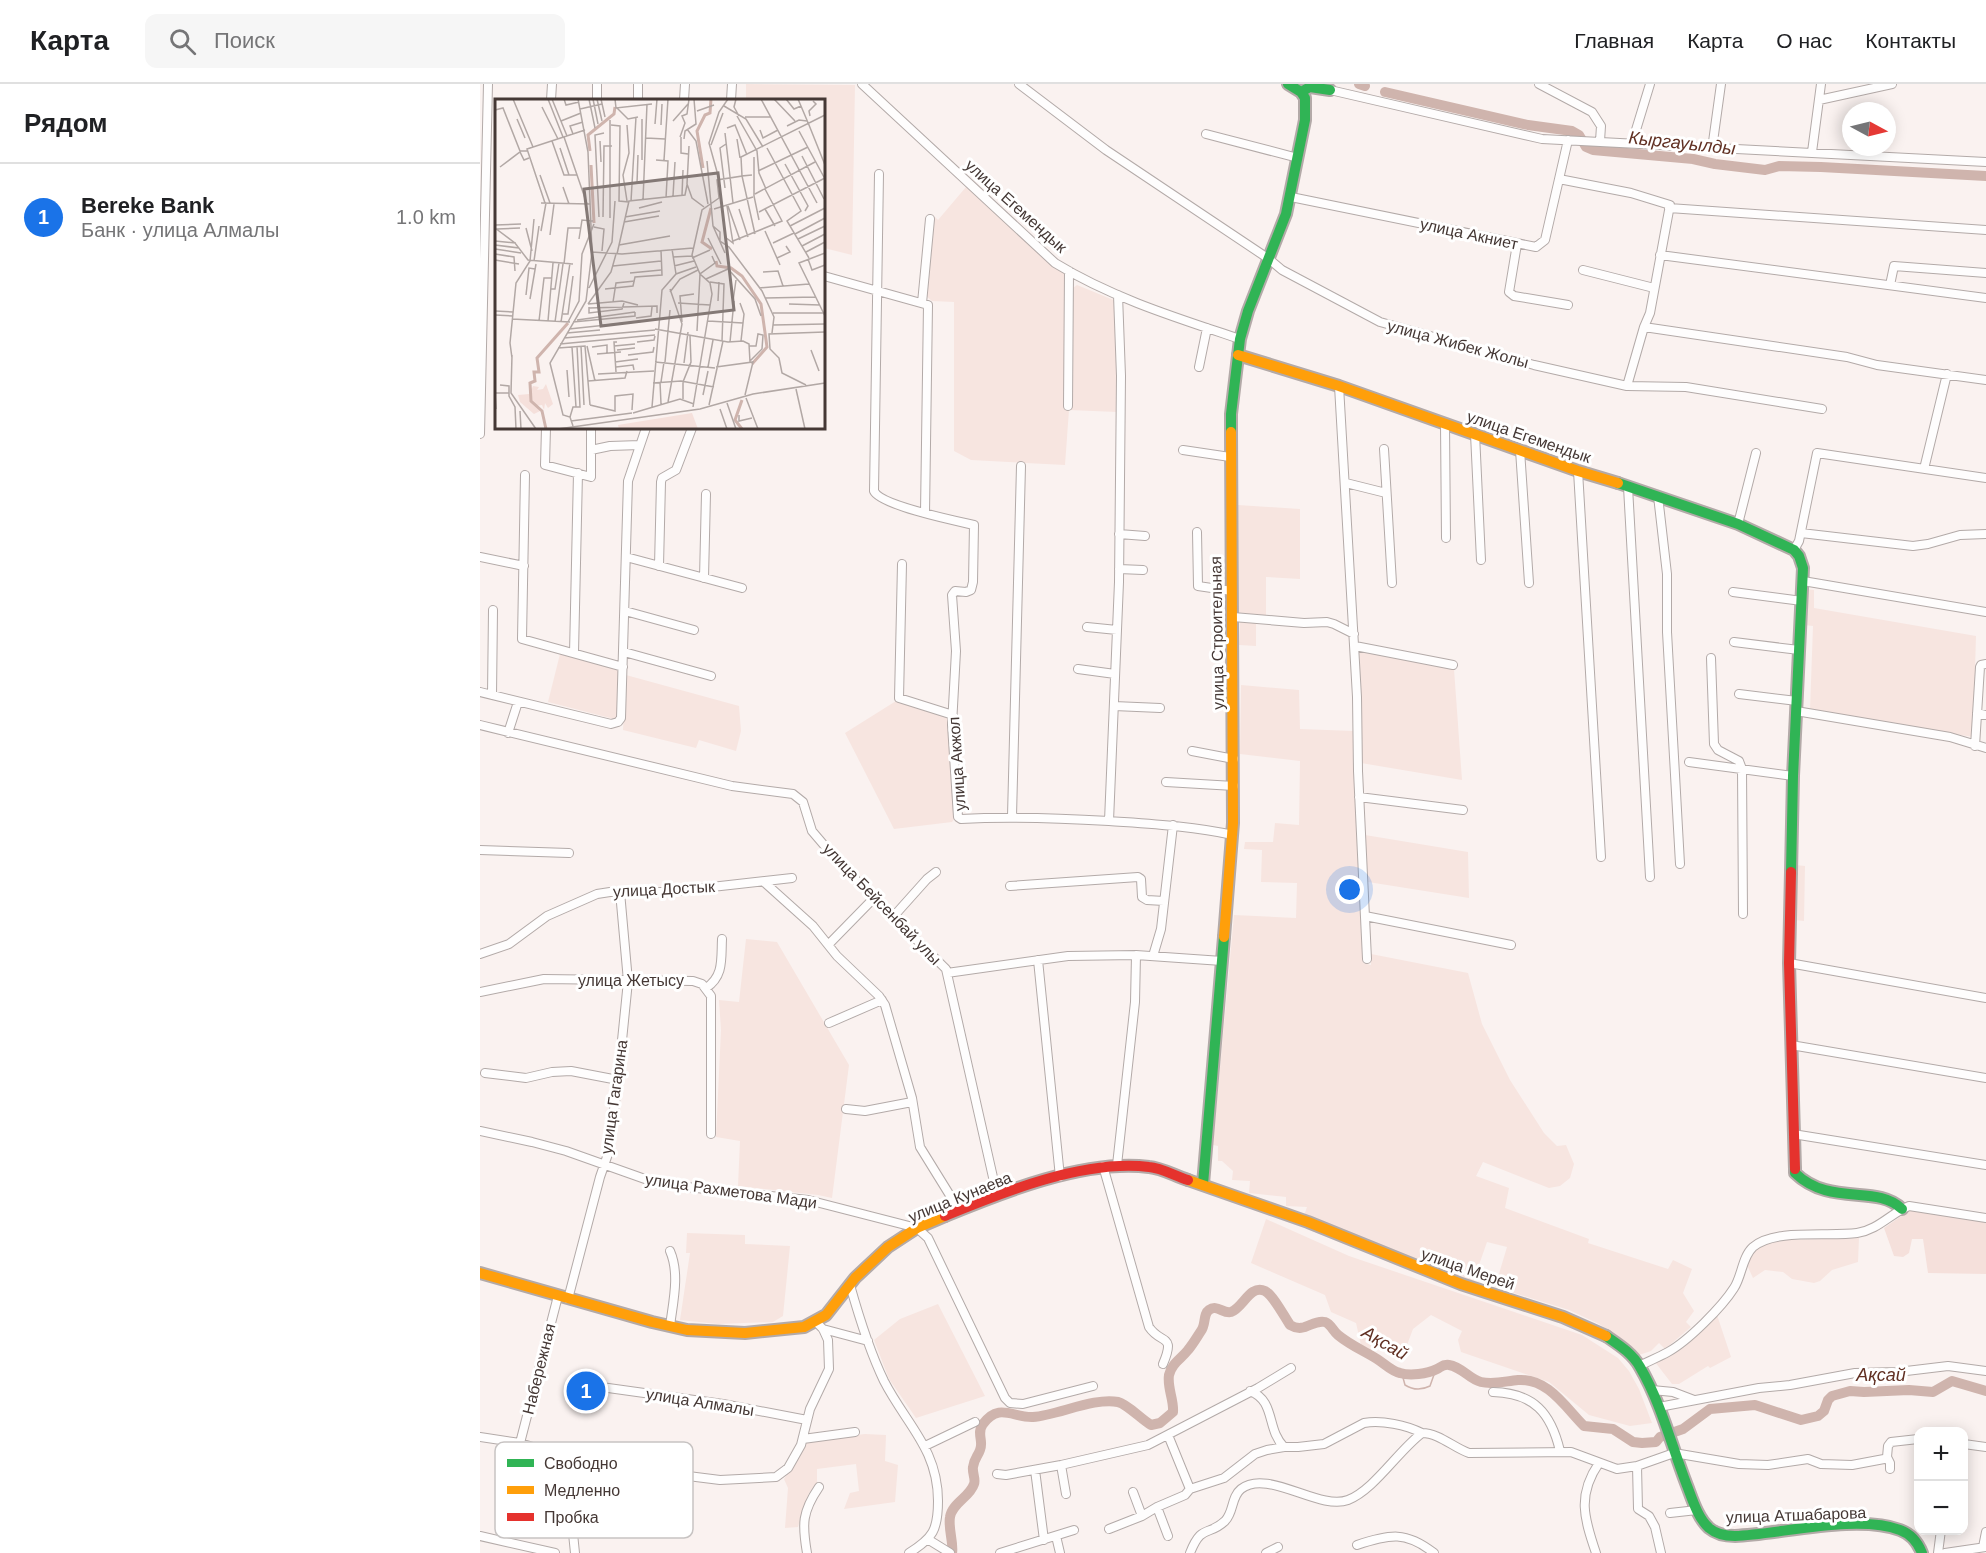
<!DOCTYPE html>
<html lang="ru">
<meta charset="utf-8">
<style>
:root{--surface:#fff;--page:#f6f6f6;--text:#202124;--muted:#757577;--line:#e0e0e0;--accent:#1a73e8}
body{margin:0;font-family:Helvetica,sans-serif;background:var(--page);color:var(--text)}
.controls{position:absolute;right:18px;bottom:18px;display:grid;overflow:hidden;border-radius:12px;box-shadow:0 3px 15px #0003}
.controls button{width:54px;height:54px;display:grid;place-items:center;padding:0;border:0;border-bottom:2px solid var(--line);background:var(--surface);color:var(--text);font:30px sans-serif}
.compass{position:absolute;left:1362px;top:18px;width:54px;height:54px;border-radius:50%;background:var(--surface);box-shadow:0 3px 15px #0003;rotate:97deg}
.you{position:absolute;left:870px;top:806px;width:21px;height:21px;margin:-15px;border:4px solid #fff;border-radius:50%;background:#1a73e8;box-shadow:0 0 0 9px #1a73e833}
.badge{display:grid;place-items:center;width:39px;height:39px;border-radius:50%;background:var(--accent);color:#fff;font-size:20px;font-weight:700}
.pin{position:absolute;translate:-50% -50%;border:3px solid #fff;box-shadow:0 2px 6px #0006}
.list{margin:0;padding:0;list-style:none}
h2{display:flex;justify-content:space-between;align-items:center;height:78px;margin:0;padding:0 24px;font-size:26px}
h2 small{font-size:20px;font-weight:400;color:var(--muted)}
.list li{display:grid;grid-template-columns:39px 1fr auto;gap:18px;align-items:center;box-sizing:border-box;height:108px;padding:0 24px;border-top:2px solid var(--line)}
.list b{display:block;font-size:22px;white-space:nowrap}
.list p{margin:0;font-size:20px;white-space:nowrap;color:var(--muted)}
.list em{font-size:20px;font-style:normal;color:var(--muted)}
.icon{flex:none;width:33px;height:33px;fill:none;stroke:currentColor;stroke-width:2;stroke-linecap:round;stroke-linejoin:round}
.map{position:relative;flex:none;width:1506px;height:1469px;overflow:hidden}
header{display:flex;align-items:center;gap:36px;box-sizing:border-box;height:84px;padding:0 30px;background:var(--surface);border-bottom:2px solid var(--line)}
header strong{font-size:28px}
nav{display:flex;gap:33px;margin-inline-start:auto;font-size:21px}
.search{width:420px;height:54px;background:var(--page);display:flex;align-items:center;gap:15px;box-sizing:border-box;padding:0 21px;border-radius:12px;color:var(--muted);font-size:22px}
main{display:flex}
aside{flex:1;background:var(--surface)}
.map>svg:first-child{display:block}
</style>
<header>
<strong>Карта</strong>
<div class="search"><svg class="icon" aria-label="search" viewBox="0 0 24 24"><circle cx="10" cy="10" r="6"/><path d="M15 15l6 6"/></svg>Поиск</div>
<nav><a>Главная</a><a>Карта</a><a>О нас</a><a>Контакты</a></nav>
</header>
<main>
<aside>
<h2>Рядом<small></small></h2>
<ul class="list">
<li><span class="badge">1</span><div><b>Bereke Bank</b><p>Банк · улица Алмалы</p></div><em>1.0 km</em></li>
</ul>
</aside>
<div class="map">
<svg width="1506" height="1469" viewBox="0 0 1506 1469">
<rect width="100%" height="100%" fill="#faf2f0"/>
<path fill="#f7e5e0" d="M266,0L375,1L372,171L344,164V16H266Z
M486,103L566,176L586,190L585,325H589L593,204L597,201L636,217L637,328L589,326L585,381L491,376L474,367V218L452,217L446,212L454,132L458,136Z
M758,421L820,425V495L786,493V533L759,531Z
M1326,505L1334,506V524L1496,552L1493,653L1330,626L1333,542L1324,541Z
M760,537L776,538V562L759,561Z
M879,567L974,585L982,696L881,679Z
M80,570L138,586L139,631L134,635L68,618Z
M146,591L259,622L261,647L256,667L219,656L216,664L143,646Z
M761,601L819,606L820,645L874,647L883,879L891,881V870L988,889L1002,940L1030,996L1064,1049L1077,1062L1086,1061L1094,1080L1090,1094L1080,1102L1069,1104L1003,1078L996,1092L1029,1104L1025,1124L1109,1155L1108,1159L1188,1185L1193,1176L1212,1185L1203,1209L1214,1227L1206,1238L1211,1243L1185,1265L1179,1259L1171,1267L1159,1271L1142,1255L1119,1240L1089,1226L1015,1203L1027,1163L1007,1158L993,1198L824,1132L827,1123L806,1122V1113L769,1109L770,1097L752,1096L753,1087L742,1077H738V1062L733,1061L754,831L816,834L817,799L781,798L782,766L764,765L765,758H793L795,739L819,741L820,677L760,670Z
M416,617L469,634L475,734L472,738L414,745L365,649Z
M885,751L988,768L989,814L888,798Z
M1316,781L1325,782L1324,837L1315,836Z
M266,855L297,858L369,981L352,1114L338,1111L258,1102L260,1057L236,1053L241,946L239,916L259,918Z
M786,1135L869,1172L1102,1251L1138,1274L1149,1287L1159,1305L1172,1339L1150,1342L1109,1331L1069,1298L981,1268L978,1256L982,1247L951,1231L933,1245L927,1261L892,1266L881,1261L876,1239L851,1228L845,1211L771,1179Z
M207,1149L265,1151V1160L310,1162L303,1232L293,1238L238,1240L200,1236L210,1169H206Z
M1379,1154L1378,1178L1352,1186L1340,1197L1334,1199L1312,1195L1303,1188L1285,1186L1273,1194L1267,1181L1276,1165L1285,1160L1307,1156Z
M458,1220L505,1312L436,1334L409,1295L394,1256L420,1235Z
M1237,1231L1251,1273L1230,1284L1228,1282L1199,1300H1192L1175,1278Z
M385,1350L406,1351L405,1377L418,1381L415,1418L364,1425L370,1409L379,1407L376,1380L337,1385V1399L329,1409L318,1443L305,1444L308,1404L304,1395L328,1357Z"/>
<path fill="#f5e0db" d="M1430,1126H1442L1506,1138V1190L1448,1189L1443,1155H1432L1429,1169L1423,1173L1414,1172L1404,1144Z"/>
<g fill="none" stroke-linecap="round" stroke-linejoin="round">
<path stroke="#cfb4ad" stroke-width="1.5" d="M922,1290L925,1301C933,1306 942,1306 950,1302L956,1285"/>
<path stroke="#cfb4ad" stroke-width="10" d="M879,0L885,2
M905,8L1048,41L1092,47L1099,51L1106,63L1113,66L1213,75L1235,80L1285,86L1299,82L1341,83L1506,92
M472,1469C474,1460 468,1445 470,1433C472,1419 490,1413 494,1400C496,1395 492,1389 493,1383C494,1375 498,1372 500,1366C504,1357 496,1349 503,1340C519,1318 533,1334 553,1333C578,1331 615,1313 638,1318C647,1320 661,1335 671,1341L680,1339L693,1328C694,1315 687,1304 689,1291C692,1279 701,1275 708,1266C713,1260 717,1253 721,1247C726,1241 723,1230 729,1226C737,1220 743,1230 751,1228C763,1224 770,1200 785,1207C793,1211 804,1232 810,1241C825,1250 832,1235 845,1238C851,1240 853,1247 858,1251C870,1261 884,1267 897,1275C905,1280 911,1287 920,1289C930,1292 947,1290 957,1285C961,1283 963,1280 969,1281C982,1283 989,1295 1001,1298C1014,1301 1026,1297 1038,1296C1068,1294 1085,1323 1104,1342L1133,1345L1153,1358L1162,1359L1176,1358L1180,1353L1203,1345L1230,1325L1275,1321L1321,1336L1338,1332L1344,1327L1348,1316L1352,1312L1370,1307L1384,1308L1429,1306L1453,1308L1472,1297L1506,1307"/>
<defs>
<path id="street" d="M382,0L575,179C632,214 697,234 760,255
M539,0L626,66L789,175L802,186L900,238L1054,281L1147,302L1206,303L1342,325
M1059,0L1112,28L1121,42L1120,57
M850,6L1062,55L1506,78
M71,16L72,0
M117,16V0
M158,16V0
M204,16L205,0
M251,16L252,0
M1339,16L1412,0
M726,50L818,74
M1152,59L1170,0
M1232,65L1241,0
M1332,68L1341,0
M399,90L394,407C400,421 476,437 494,441L493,498L491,506L486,508L475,507L472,511L476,567L472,641L478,733L481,735C531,732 579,734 629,737C671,740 712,742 753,751
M1079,95L1151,109L1190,121L1170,229L1164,243L1147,302
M811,113L1056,163L1065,156L1088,56
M1189,124L1506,146
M1037,160L1029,208L1034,212L1088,221
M1180,171L1506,214
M1103,186L1174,204
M344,192L448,221L445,429
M1410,201L1414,182L1506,189
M442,219L450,135
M1164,243L1367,273L1397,281L1506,296
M719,283L727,244
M859,302L877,613L878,687L887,875
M588,322L589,187
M965,340L966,454
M66,344L65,381L111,393V344
M0,350L8,0
M995,350L1001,476
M904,365L912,499
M111,366L130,362L160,361
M703,366L750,373
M1040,366L1049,499
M1444,385L1467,290
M1098,387L1121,773
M45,391L42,555L143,583
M866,399L906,409
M1148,403L1170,793
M1178,412L1187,490V548L1200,780
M1258,440L1276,369
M717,448L718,502L752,507
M1321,449L1433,462L1448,460L1480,451L1506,450
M639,450L665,452
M1314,466L1319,457L1337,369L1506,394
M0,473L44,482
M146,473L262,504
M422,480L419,614L473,631
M179,482L181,398L182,394L196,386L212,344
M639,485L663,486
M224,494L226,410
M1323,497L1506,528
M1253,508L1322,517
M145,527L214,546
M753,533L824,539L847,538L854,540L874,550
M607,543L637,546
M1254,558L1319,566
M875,562L973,581
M144,568L231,592
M94,569L98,389
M1231,574L1234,660L1238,666L1259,677L1262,685L1263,830
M598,585L635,590
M0,608L131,640L138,638L141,634L148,397L166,344
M1259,610L1317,617
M12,611L13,526
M634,622L680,624
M1316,627L1470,653L1506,664
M1497,629L1506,631
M0,641L252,702L313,710L323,718L332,747L361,781L466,885L517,1111
M28,649L38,618
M1495,662L1500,583L1501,581L1506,580
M712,667L754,675
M1209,678L1313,692
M686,698L754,702
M879,713L983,726
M532,732L541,382
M629,737L639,498L641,292L638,211
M0,766L89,769
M284,798L333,842L357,872L399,912L405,921L432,1014L440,1063L479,1126
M530,802L658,793L661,795L662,813L667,816L684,817
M885,832L1031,861
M413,833L447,795L456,788
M349,860L394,814
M0,870L29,860L67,832L117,810L130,808H187L312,794
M673,872L681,845L693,741
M558,876L580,1093
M1309,879L1506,914
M467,889L588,872L656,871L742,877
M226,904C244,892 241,875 242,855
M0,908L64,895L213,897L222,900L231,912V1050
M349,939L402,916
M1311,961L1506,994
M5,989L46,994L72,988L91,987L138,996
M366,1025L385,1027L432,1018
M0,1047L52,1058L86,1067L179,1100L328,1116L437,1144L448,1154L525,1314L530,1319L543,1320L613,1302
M1313,1050L1506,1081
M637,1081L655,918L656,871
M623,1082L669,1243C681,1261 696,1249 683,1280
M190,1167C200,1190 193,1218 190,1242
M370,1201C379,1233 389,1266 404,1297C426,1340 458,1365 458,1417C458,1446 453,1454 429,1469
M88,1215L120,1093L128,1070L138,996L148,897L140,808
M343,1245L388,1257
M1159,1282C1169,1277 1179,1273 1188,1268C1208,1257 1242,1223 1254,1204C1262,1192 1262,1173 1273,1163C1295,1144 1349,1153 1377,1149C1398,1146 1411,1129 1429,1122L1506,1134
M114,1302L243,1320L327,1336
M1172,1306L1193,1308L1214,1316
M770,1307C796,1317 786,1345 804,1363
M1013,1308C1054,1309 1071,1329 1080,1367
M1179,1323L1279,1304L1310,1301L1375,1289L1418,1288L1468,1282L1506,1287
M688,1351L710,1405
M0,1353L40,1359L94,1376L216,1393L240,1396L296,1393L308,1384L321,1361L330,1325L349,1285L348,1256L343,1245L336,1238
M323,1355L375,1348
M40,1359L78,1212
M1484,1360L1506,1363
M445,1362L495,1338
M1407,1373L1410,1379V1385
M94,1376L91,1430L95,1469
M581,1381L586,1410
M1157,1382L1158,1425L1169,1432L1175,1443L1181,1469
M555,1386L564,1456
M517,1390L526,1391L581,1381L668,1361L778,1304L811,1284
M653,1408L662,1432
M677,1423L688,1452
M1190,1429L1217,1426
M629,1445L662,1432L677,1423L705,1411L710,1405L744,1394L775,1370L787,1366L804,1363H818L844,1360L884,1339C902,1336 926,1341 942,1349
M0,1452L75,1469
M576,1452L580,1469
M449,1456L470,1469
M877,1461C910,1450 926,1447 954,1469
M1503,1463L1506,1448
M327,1469C322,1440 322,1428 339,1403
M520,1469L594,1446
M710,1469C722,1439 728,1453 745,1437C754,1428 751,1413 761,1405C787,1384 839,1427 868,1416C894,1406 918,1367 942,1349C959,1349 974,1364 989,1369L1091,1368L1137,1385L1157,1382L1194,1369L1259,1380L1288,1381L1328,1375L1341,1380L1372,1381L1404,1375L1407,1373L1408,1362L1411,1358L1438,1355
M786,1469L798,1463
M1116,1469C1104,1434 1097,1411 1119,1379
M1458,1469L1461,1446
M1465,1469L1506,1463"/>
<path id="fast" d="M821,8L830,3L850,6
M751,348V330L760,255L768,227L806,130L825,36V14L821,8L808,0
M1138,399L1258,440L1314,466L1319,472L1323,484L1313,692L1311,788
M1315,1085V1089C1350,1123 1397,1100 1422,1125
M723,1100L744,853
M1126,1252C1139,1261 1152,1269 1160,1283C1181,1319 1191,1360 1206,1399C1212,1414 1217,1433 1229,1444C1236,1450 1245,1452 1255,1452C1301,1450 1377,1430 1420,1446C1431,1450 1438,1459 1442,1469"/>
<path id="slow" d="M758,271L859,302L1098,387L1138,399
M744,853L753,739L751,348
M708,1096L828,1138L981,1200L1083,1233L1126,1252
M0,1189L172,1238L207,1246L265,1249L324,1243L346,1231L375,1194L408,1163L437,1144L465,1132"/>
<path id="jam" d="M1311,788L1309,879L1315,1085
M465,1132C523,1108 605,1075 669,1083C682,1084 695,1092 708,1096"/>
</defs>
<use href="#street" stroke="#b3aaa8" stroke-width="10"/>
<use href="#fast" stroke="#b3aaa8" stroke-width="14"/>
<use href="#slow" stroke="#b3aaa8" stroke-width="14"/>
<use href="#jam" stroke="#b3aaa8" stroke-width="14"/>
<use href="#street" stroke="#fefdfd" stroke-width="8"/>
<use href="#fast" stroke="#30b455" stroke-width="10"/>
<use href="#slow" stroke="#ff9f0a" stroke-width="10"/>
<use href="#jam" stroke="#e5322d" stroke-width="10"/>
</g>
<g text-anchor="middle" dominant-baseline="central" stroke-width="6" stroke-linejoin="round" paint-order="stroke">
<g font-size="16" fill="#453835" stroke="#fff">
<text transform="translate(536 122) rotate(42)">улица Егемендык</text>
<text transform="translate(989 150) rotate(12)">улица Акниет</text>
<text transform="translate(978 260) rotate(15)">улица Жибек Жолы</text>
<text transform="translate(1049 353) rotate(19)">улица Егемендык</text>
<text transform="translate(737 549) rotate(-91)">улица Строительная</text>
<text transform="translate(477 680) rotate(-94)">улица Акжол</text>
<text transform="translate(184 805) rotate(-3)">улица Достык</text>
<text transform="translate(402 820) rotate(46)">улица Бейсенбай улы</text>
<text x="151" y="896">улица Жетысу</text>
<text transform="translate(134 1013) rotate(-82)">улица Гагарина</text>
<text transform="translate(251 1107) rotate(8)">улица Рахметова Мади</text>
<text transform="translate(480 1113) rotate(-22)">улица Кунаева</text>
<text transform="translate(988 1185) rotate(19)">улица Мерей</text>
<text transform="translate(59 1285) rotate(-76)">Набережная</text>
<text transform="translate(220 1318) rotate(9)">улица Алмалы</text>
<text transform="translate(1316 1431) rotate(-2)">улица Атшабарова</text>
</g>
<g font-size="18" font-style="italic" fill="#613023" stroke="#fff">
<text transform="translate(1202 59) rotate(6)">Кыргауылды</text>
<text transform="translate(905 1259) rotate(30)">Ақсай</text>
<text x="1401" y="1291">Ақсай</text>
</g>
</g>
<g transform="translate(15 15)">
<rect width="330" height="330" fill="#faf2f0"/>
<path d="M51,285L58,305L53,309L50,304L49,311L47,306L41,307L45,312L39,315L25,303L23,296L34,295L38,287L44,288L42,291L48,290ZM197,314L203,330H124L123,326Z" fill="#f5e0db"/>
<path fill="none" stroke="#cfb4ad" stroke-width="3" d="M95,52L93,36L119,15L120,8M96,66L99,124M208,69L202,32L210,16L215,14L216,0M216,109L207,143L217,150M221,162L222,167L236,169L247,177L266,205L272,248L257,265M247,301L240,321L247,330M51,330L47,312L36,302L35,284L40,282L39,273H44L42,259L73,224"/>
<path fill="none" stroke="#b2a8a5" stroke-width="1.5" d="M18,0L38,48M53,0L68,38M57,0L72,37M69,0L71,6L84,3M83,0L93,53L97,153M94,0L100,29M98,0L103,25M102,0L107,22M106,0L110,18M120,0L121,9L157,5M241,0L239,8L244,17M266,0L322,104M279,0L300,22M291,0L299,10L306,7M303,0L314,26M229,7L251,20L268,48M47,8L63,40M122,9L133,20L143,18M85,10L107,5M0,11L8,9L25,52H32M202,12L219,6M242,17L262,52L264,74L271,90M315,17L314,12L321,5L318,2M250,18H276M22,20L30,39M147,20V61M66,22L86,14M178,22L193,5M160,25L162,0M116,26L125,27L124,102L134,103M166,26L167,5M314,26L330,66M292,27L304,21L312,22M232,29L240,26L252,56M192,30L201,42L213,105M265,31L268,39L283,31M304,32L330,80M230,34L238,104M78,35L75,27L88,23M69,38L92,105M185,38L190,24L187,17L192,15L194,0M186,38V54L193,55M151,39L170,40M189,40L190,32L201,25L199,0M242,40L245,59M57,42L69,76H82M105,42L106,63M216,46L228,14M194,47L192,85L197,99L209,108M65,49L74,76M272,49L306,112L292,122L314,159M143,56L142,84H149M307,57L329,100M259,58V97L264,121M161,61L173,62L171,99M169,61L173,0M212,62L218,127L225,133V142L234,148L267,192L279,218L277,234M290,65L313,107L310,112M5,68L25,53L29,61L34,59M263,72L313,48M45,76L55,104M257,76L247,77L260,135M224,80L214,44L224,13L233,0M68,88L74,105M230,89L225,49L231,45M260,95L320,63M187,96L188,71M178,97L180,63M148,101L152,5M132,102L128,76L134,54L132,26M136,102L141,18M46,104L95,105M50,104L32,50L90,31M233,107L245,141M144,109L167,103M219,110L258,98M244,110L253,138M270,110L280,127M264,113L330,79M104,118L100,36L109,34M108,118L109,47H117M130,118L165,112M115,119V21M129,123L164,117M0,126L26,125M218,127L230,154M295,127L330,109M99,128L109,130L107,152M0,129L20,144L33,161L78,165M31,129L37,152M2,130L25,129M46,132L51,104M270,132L285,166M300,135L330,119M55,136L59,105M230,138L238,144L232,107M213,139L226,165M84,140L87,121L98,122M303,140L330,127M0,142L21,144M238,142L287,122L270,90M278,144L299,134M0,146L24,149M124,146L175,137M307,147L330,135M0,150L26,154M177,150L181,175M311,153L330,143M330,154L304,164L330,217M0,155L19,158L20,172M122,155L134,102L190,96L192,86M178,158L197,157M197,159L215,151M282,159L295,153L291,147M313,160L317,171L330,166M0,161L24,165M39,162L44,127M69,165L73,129H85M118,167L166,162M179,167L199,162M268,173L283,172L288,187M135,174L166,171M211,180L233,170L260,200L266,217M215,183L229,185L227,242M94,189L117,143L120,102M264,189L314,185M56,190H60L64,164M110,190L138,187L140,178L167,176L166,151M175,193L185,180L203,171M31,196L34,169L40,170M270,199L321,198M35,200L41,165M223,202L224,183M238,202L241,181M118,203L121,184L140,182M183,204L215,206M245,204L249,215L246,242M93,205L116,173L121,155M93,205L127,202L143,206M294,205L325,206M94,208V214L127,210L129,204M94,209L162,207V214M0,212L18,213M278,214H329M68,215H73L78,177M0,216L18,217M141,219L156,217L157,208M17,220L75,223M82,221L140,213M44,222L49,179H56M53,222L58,164M213,222L248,224M60,223L68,165M66,223L75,164M73,223L84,202L87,155L99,125M78,223L140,217V213M187,223L185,197L199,195M278,226L330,225M74,230L149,222M160,230L233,243L248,242L254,245L255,263M202,232L205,175L220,164L217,157M72,234L105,231M69,239L160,231M142,243L159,241L160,237M235,243L239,202M65,245L160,236M86,247L89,306M92,247L100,282M119,247L140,245M254,247H261L263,235L268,236L267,250L255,262M77,248L81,308M97,248L112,246V254M63,249L90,247L95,306M122,251L140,249M316,251L324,272M102,255L126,253M17,256L16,294L41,330M133,256L158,253L159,248M17,259L15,244L21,184L35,162L39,120M120,263L143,260M160,263L220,269M170,263L175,211M189,264L193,233M121,268L138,266L139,271M213,268L218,241M221,268L258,263L250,296M72,271L74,298M121,273L119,243H122M103,275L159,272M93,282L130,279L132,272M165,283L166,305M166,283L169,263M158,284L186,282L219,288M5,286L14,287V297L20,308L21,330M311,286L287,274L284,259L275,250L274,235L330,233M301,290L310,330M208,296L213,272M251,299L263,330M188,300V283L196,263L195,237M173,303L187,225L175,190M232,304L241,330M95,306L120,312V297L138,295L137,311M214,306L228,242M157,308L167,191L181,175L201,168M198,308L217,195L215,184L205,175L197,156L207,111L224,99L222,81L247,77L246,58L330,16M1,310L0,294H14M225,310L232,330M25,312L26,330M138,314L185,300L199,305M244,316V322L257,319M75,318L78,308H85L82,247M76,322L137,314M78,327L75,318L68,316L55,264L91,202L97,153L127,155L198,149M63,330L205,310L258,295L330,284"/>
<path fill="#847976" fill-opacity="0.15" stroke="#847976" stroke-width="3" d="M223,74L239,211L106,227L89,90Z"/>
<rect width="330" height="330" fill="none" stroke="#453835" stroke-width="3"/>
</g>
<rect x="15" y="1358" width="198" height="96" rx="9" fill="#fff" stroke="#c7c3c2" stroke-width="1.5"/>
<rect x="27" y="1375" width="27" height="8" fill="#30b455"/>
<rect x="27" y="1402" width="27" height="8" fill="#ff9f0a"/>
<rect x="27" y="1429" width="27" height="8" fill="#e5322d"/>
<g font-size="16" fill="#453835">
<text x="64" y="1385">Свободно</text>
<text x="64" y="1412">Медленно</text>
<text x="64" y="1439">Пробка</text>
</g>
</svg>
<div class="controls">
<button>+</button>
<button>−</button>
</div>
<svg class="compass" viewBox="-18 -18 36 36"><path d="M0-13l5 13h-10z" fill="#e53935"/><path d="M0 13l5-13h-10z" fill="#757577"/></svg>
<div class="you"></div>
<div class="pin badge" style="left:106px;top:1307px">1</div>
</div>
</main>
